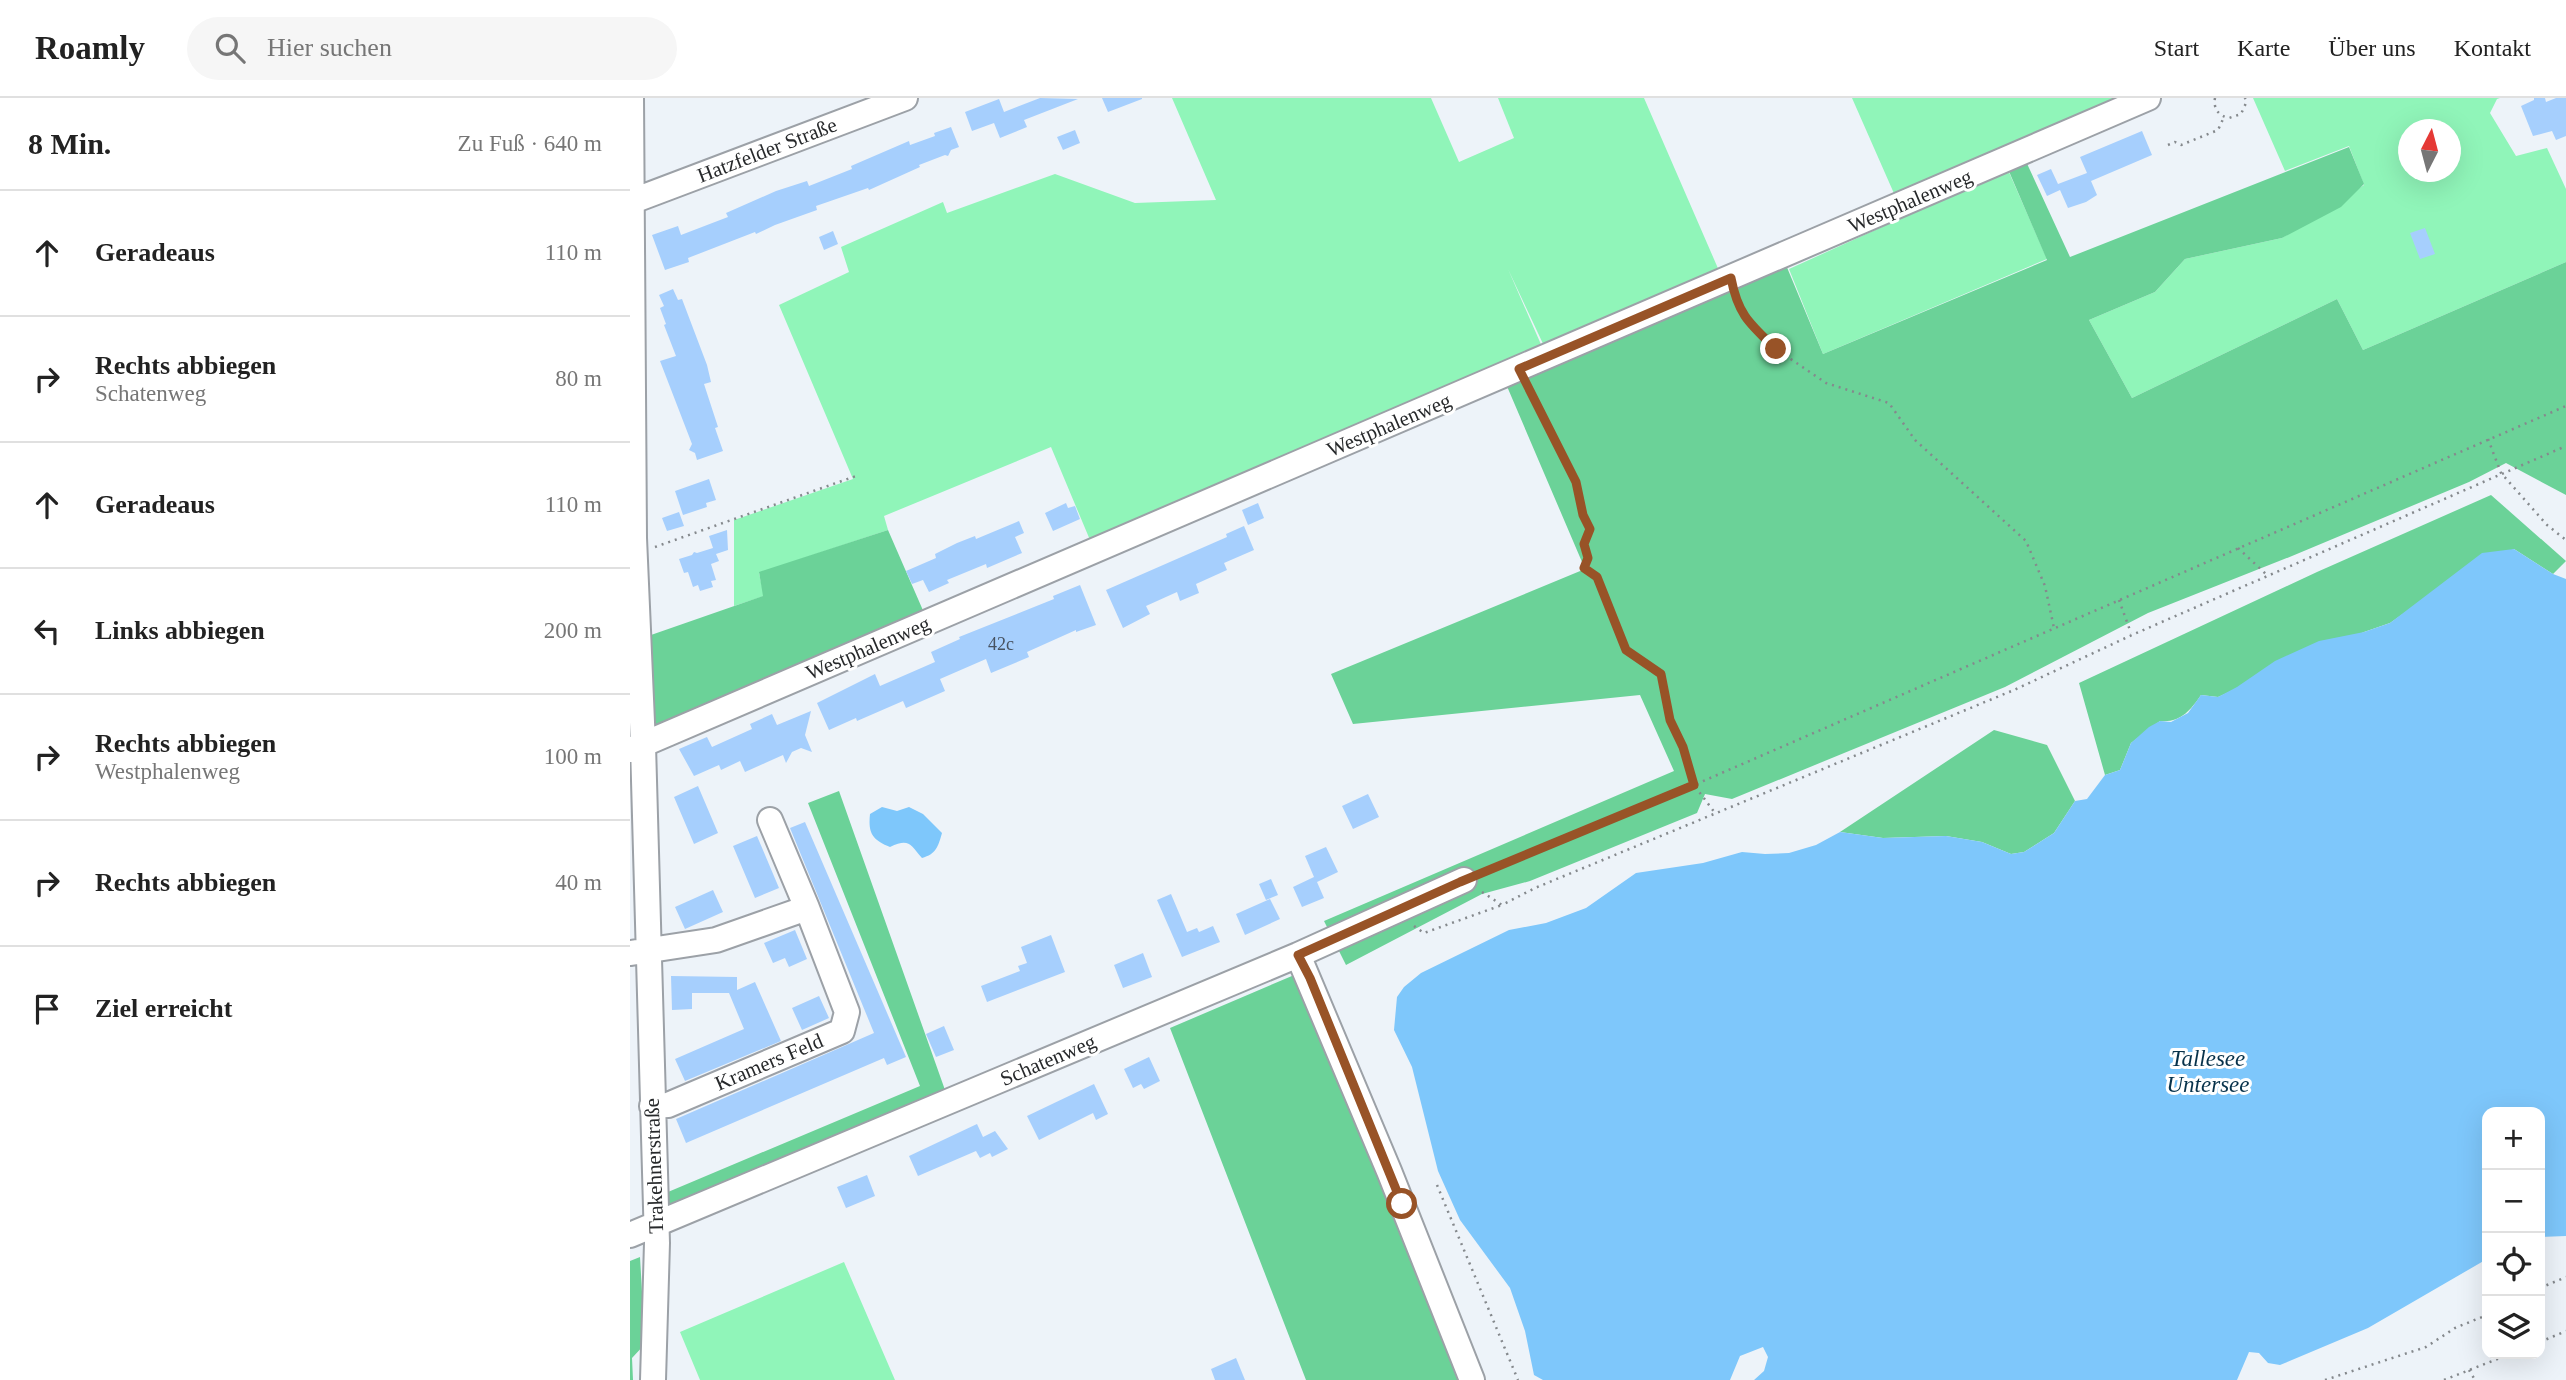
<!DOCTYPE html>
<html lang="de">
<meta charset="utf-8">
<style>
:root{--surface:#fff;--page:#f6f6f6;--text:#222;--muted:#767676;--line:#e0e0e0}
body{margin:0;font-family:Georgia,serif;background:var(--page);color:var(--text)}
.controls{position:absolute;right:21px;bottom:21px;display:grid;overflow:hidden;border-radius:14px;box-shadow:0 7px 28px #0002}
.controls button{width:63px;height:63px;display:grid;place-items:center;padding:0;border:0;border-bottom:2px solid var(--line);background:var(--surface);color:var(--text);font:35px sans-serif}
.compass{position:absolute;left:1768px;top:21px;width:63px;height:63px;border-radius:50%;background:var(--surface);box-shadow:0 7px 28px #0002;rotate:6deg}
.stop{position:absolute;width:21px;height:21px;margin:-16px;border:5px solid #985327;border-radius:50%;background:#fff}
.stop.end{background:#985327;border-color:#fff;box-shadow:0 2px 7px #0008}
.list{margin:0;padding:0;list-style:none}
h2{display:flex;justify-content:space-between;align-items:center;height:91px;margin:0;padding:0 28px;font-size:30px}
h2 small{font-size:23px;font-weight:400;color:var(--muted)}
.list li{display:grid;grid-template-columns:46px 1fr auto;gap:21px;align-items:center;box-sizing:border-box;height:126px;padding:0 28px;border-top:2px solid var(--line)}
.list b{display:block;font-size:26px;white-space:nowrap}
.list p{margin:0;font-size:23px;white-space:nowrap;color:var(--muted)}
.list em{font-size:23px;font-style:normal;color:var(--muted)}
.icon{flex:none;width:38px;height:38px;fill:none;stroke:currentColor;stroke-width:2;stroke-linecap:round;stroke-linejoin:round}
.map{position:relative;flex:none;width:1936px;height:1282px;overflow:hidden}
header{display:flex;align-items:center;gap:42px;box-sizing:border-box;height:98px;padding:0 35px;background:var(--surface);border-bottom:2px solid var(--line)}
header strong{font-size:33px}
nav{display:flex;gap:38px;margin-inline-start:auto;font-size:24px}
.search{width:490px;height:63px;background:var(--page);display:flex;align-items:center;gap:18px;box-sizing:border-box;padding:0 24px;border-radius:38px;color:var(--muted);font-size:26px}
main{display:flex}
aside{flex:1;background:var(--surface)}
.map>svg:first-child{display:block}
</style>
<header>
<strong>Roamly</strong>
<div class="search"><svg class="icon" aria-label="search" viewBox="0 0 24 24"><circle cx="10" cy="10" r="6"/><path d="M15 15l6 6"/></svg>Hier suchen</div>
<nav><a>Start</a><a>Karte</a><a>Über uns</a><a>Kontakt</a></nav>
</header>
<main>
<aside>
<h2>8 Min.<small>Zu Fuß · 640 m</small></h2>
<ul class="list">
<li><svg class="icon" aria-label="ahead" viewBox="0 0 24 24"><path d="M12 20V5M6 11l6-6 6 6"/></svg><div><b>Geradeaus</b></div><em>110 m</em></li>
<li><svg class="icon" aria-label="right" viewBox="0 0 24 24"><path d="M7 20v-9h11M14 6l5 5-5 5"/></svg><div><b>Rechts abbiegen</b><p>Schatenweg</p></div><em>80 m</em></li>
<li><svg class="icon" aria-label="ahead" viewBox="0 0 24 24"><path d="M12 20V5M6 11l6-6 6 6"/></svg><div><b>Geradeaus</b></div><em>110 m</em></li>
<li><svg class="icon" aria-label="left" viewBox="0 0 24 24"><path d="M17 20v-9H6M10 6l-5 5 5 5"/></svg><div><b>Links abbiegen</b></div><em>200 m</em></li>
<li><svg class="icon" aria-label="right" viewBox="0 0 24 24"><path d="M7 20v-9h11M14 6l5 5-5 5"/></svg><div><b>Rechts abbiegen</b><p>Westphalenweg</p></div><em>100 m</em></li>
<li><svg class="icon" aria-label="right" viewBox="0 0 24 24"><path d="M7 20v-9h11M14 6l5 5-5 5"/></svg><div><b>Rechts abbiegen</b></div><em>40 m</em></li>
<li><svg class="icon" aria-label="arrive" viewBox="0 0 24 24"><path d="M6 21V4h12l-3 4 3 4H6"/></svg><div><b>Ziel erreicht</b></div></li>
</ul>
</aside>
<div class="map">
<svg width="1936" height="1282" viewBox="0 0 1936 1282">
<rect width="100%" height="100%" fill="#edf3f9"/>
<path fill="#90f5b9" fill-rule="evenodd" d="M542,0H801L829,64L884,40L868,0H1014L1090,175L915,250L878,171L913,251L460,442L421,349L254,418L258,432L129,475L134,498L104,508V422L223,381L149,207L219,174L211,149L313,104L317,115L425,76L505,105L586,102Z
M1222,0H1500L1266,100Z
M1623,0H1870L1867,1L1860,15L1886,58L1917,50L1936,91V164L1733,252L1707,201L1502,300L1459,222L1525,194L1555,161L1652,140L1734,87L1719,48L1655,73ZM1778,32H1820V74H1778Z
M1378,72L1417,161L1193,256L1159,171Z
M214,1164L265,1282H70L50,1234Z"/>
<path fill="#6bd298" d="M1719,49L1734,86L1711,109L1652,140L1555,161L1525,194L1459,222L1502,300L1707,201L1733,252L1936,164V397L1876,365L1839,384L1662,458L1518,515L1375,589L1102,701L1075,696L1067,715L900,783L852,796L716,867L694,823L1044,673L1010,597L723,626L701,576L955,471L876,286L1156,167L1193,256L1417,162L1375,64L1393,57L1440,159Z
M1861,397L1936,463L1923,476L1884,451L1800,497L1760,525L1734,534L1588,599L1571,597C1560,613 1550,625 1530,623L1501,645L1490,672L1475,677L1449,585L1687,474Z
M258,432L295,517L23,632L21,537L133,498L129,474Z
M1364,632L1417,647L1445,703L1424,735L1394,754L1381,756L1352,744L1316,738L1253,740L1210,734Z
M209,693L315,992L36,1115L38,1094L290,988L178,705Z
M669,875L836,1282H676L540,930Z
M10,1159L15,1246L2,1260L3,1282H0V1163Z"/>
<path fill="#7ec7fb" d="M1884,451L1923,476L1936,481V1138L1910,1139V1014H1857V1161L1738,1230L1650,1267L1638,1265L1629,1255L1619,1254L1607,1282H1124L1134,1273L1138,1259L1133,1249L1110,1258L1100,1282H913L904,1277L895,1233L880,1190L830,1122L808,1073L782,969L764,932L767,899L774,889L791,875L879,832L916,825L956,810L1006,775L1073,765L1112,754L1135,756L1159,755L1186,747L1210,734L1253,740L1316,738L1352,744L1381,756L1394,754L1424,735L1445,703L1457,701L1475,677L1490,672L1501,645L1519,629L1530,623L1541,624L1558,615L1571,597L1588,599L1607,589L1645,563L1689,543L1734,534L1760,525L1852,455Z
M252,709L267,713L279,709L293,716L312,735C308,749 306,756 292,760C280,746 279,740 260,749C242,742 238,735 240,716Z"/>
<path fill="#a6cffd" d="M410,0L448,1L394,22L397,29L370,40L364,25L342,33L335,14L369,1L374,14Z
M472,0H512V1L478,14Z
M1904,0H1915L1916,4L1926,0H1936V38L1926,42L1922,33L1903,38L1891,8L1904,2Z
M321,29L329,49L321,52L318,58L315,57L289,67L290,69L239,92L238,90L186,108L187,112L145,127L126,136L125,134L58,160L59,164L35,172L22,137L48,128L51,137L98,119L96,115L146,93L177,83L179,88L222,71L221,68L279,43L280,47L305,38L304,35Z
M445,32L450,45L433,52L427,39Z
M1512,33L1522,57L1461,83L1467,97L1456,104L1438,110L1430,92L1417,98L1407,77L1421,71L1428,86L1457,75L1450,59Z
M1795,130L1805,156L1790,161L1780,135Z
M203,133L208,146L194,152L189,139Z
M43,191L48,202L52,201L77,267L81,284L74,286L88,329L85,330L93,353L67,362L65,355L59,352L62,346L30,263L46,258L34,227L36,226L30,210L34,208L29,197Z
M79,381L86,402L76,405L77,409L53,417L45,393Z
M436,405L438,410L445,408L450,421L423,433L415,415Z
M628,405L634,420L618,427L612,412Z
M49,414L54,428L37,433L32,420Z
M389,423L394,435L385,439L392,455L357,470L356,466L317,482L319,485L299,494L293,482L282,486L276,473L306,460L305,456L327,445L345,438L346,441Z
M614,428L624,452L594,465L597,472L566,486L569,495L550,503L547,494L516,508L520,516L493,530L476,492L597,439L596,436Z
M97,432L98,452L86,456L89,463L81,466L86,482L81,483L83,489L70,493L68,487L63,489L58,474L54,475L49,461L62,457L64,454L67,455L83,450L79,438Z
M450,487L466,527L446,534V532L397,554L399,559L361,575L356,561L310,581L315,593L276,610L273,603L227,623L226,620L199,632L187,605L245,576L250,588L305,564L301,554L330,541L329,539L424,501L423,498Z
M181,613L175,637L182,654L171,650L162,654L156,665L153,657L115,674L110,663L91,672L89,667L64,678L49,651L77,639L82,649L122,631L120,626L142,616L147,627Z
M68,688L88,735L64,746L44,699Z
M738,696L749,719L723,731L712,708Z
M175,724L276,959L257,967L254,960L56,1045L46,1021L244,935L160,730Z
M127,738L149,790L125,800L103,748Z
M696,749L708,774L687,784L694,800L672,809L663,789L684,779L675,758Z
M641,781L648,797L636,802L629,786Z
M83,792L93,814L55,831L45,809Z
M541,796L557,834L567,830L569,834L583,828L590,844L552,859L527,802Z
M640,801L650,821L615,837L606,816Z
M165,832L177,861L159,869L155,860L143,865L134,845Z
M421,837L435,874L357,904L351,888L390,873L388,868L397,865L391,849Z
M513,855L522,879L493,890L484,867Z
M41,878L107,879V892L125,884L151,943L55,983L45,961L114,931L99,895H62V911L42,912Z
M189,898L199,920L172,932L162,910Z
M314,928L324,952L306,959L296,936Z
M519,959L530,983L514,991L511,986L503,990L494,971Z
M464,986L478,1016L466,1022L463,1015L409,1042L397,1018Z
M347,1026L353,1039L365,1033L378,1051L362,1059L360,1055L350,1060L346,1053L288,1078L279,1058Z
M237,1077L245,1098L216,1110L207,1089Z
M606,1260L615,1282H585L581,1271Z"/>
<g fill="none" stroke-linecap="round" stroke-linejoin="round">
<defs>
<path id="minor" d="M1,0L4,440L13,647L27,1145L23,1282
M0,104L275,0
M0,652L1518,0
M140,722L177,810
M1,855L86,842L177,810L217,914L212,933L38,1007L22,1008
M668,857L759,1073L842,1282
M0,1137L668,857L834,782"/>
</defs>
<use href="#minor" stroke="#9ca1a7" stroke-width="28"/>
<path stroke="#85898d" stroke-width="2.5" stroke-dasharray="2 5" stroke-linecap="butt" d="M1585,0C1583,11 1589,18 1599,20L1611,16L1616,5L1615,0
M1538,47L1545,44L1551,47L1588,32L1594,19
M1105,200L1117,223L1146,251L1196,285L1259,305L1285,342L1396,443L1415,488L1424,530
M897,287L946,384L953,417L960,431L954,446L958,460L954,470L967,479L996,552L1031,576L1040,622L1053,649L1064,687L1085,715
M1858,341L1871,375L1917,427L1936,442
M25,449L226,378
M1608,450L1637,477
M1489,502L1501,535
M853,774L1064,687L1936,308
M852,794L872,807L905,790L1384,592L1502,537L1936,348
M784,828L794,835L872,807
M807,1087L888,1282
M1910,1190L1936,1179
M1910,1244L1936,1233
M1839,1272L1845,1282
M1695,1282L1796,1249L1825,1230L1857,1217
M1814,1282L1880,1256"/>
<use href="#minor" stroke="#fff" stroke-width="24"/>
</g>
<g fill="none" stroke-linecap="round" stroke-linejoin="round">
<path stroke="#985327" stroke-width="9" d="M772,1106L680,880L668,857L830,784L1064,687L1053,649L1040,622L1031,576L996,552L967,479L954,470L958,460L954,446L960,431L953,417L946,384L889,271L1101,180C1108,217 1120,226 1146,251"/>
</g>
<g text-anchor="middle" dominant-baseline="central" stroke-width="6" stroke-linejoin="round" paint-order="stroke">
<g font-size="18" fill="#475260">
<text x="371" y="546">42c</text>
</g>
<g font-size="21" fill="#27292b" stroke="#fff">
<text transform="translate(137 52) rotate(-21)">Hatzfelder Straße</text>
<text transform="translate(1280 103) rotate(-23)">Westphalenweg</text>
<text transform="translate(759 327) rotate(-23)">Westphalenweg</text>
<text transform="translate(238 550) rotate(-23)">Westphalenweg</text>
<text transform="translate(418 962) rotate(-23)">Schatenweg</text>
<text transform="translate(139 964) rotate(-23)">Kramers Feld</text>
<text transform="translate(24 1068) rotate(-92)">Trakehnerstraße</text>
</g>
<g font-size="23" font-style="italic" fill="#07324b" stroke="#fff">
<text x="1578" y="960">Tallesee<tspan x="1578" dy="26">Untersee</tspan></text>
</g>
</g>
</svg>
<div class="controls">
<button>+</button>
<button>−</button>
<button><svg class="icon" aria-label="locate" viewBox="0 0 24 24"><circle cx="12" cy="12" r="6"/><path d="M12 2v4M12 18v4M2 12h4M18 12h4"/></svg></button>
<button><svg class="icon" aria-label="layers" viewBox="0 0 24 24"><path d="M12 4l9 5-9 5-9-5zM3 14l9 5 9-5"/></svg></button>
</div>
<svg class="compass" viewBox="-18 -18 36 36"><path d="M0-13l5 13h-10z" fill="#e53935"/><path d="M0 13l5-13h-10z" fill="#767676"/></svg>
<div class="stop" style="left:772px;top:1106px"></div>
<div class="stop end" style="left:1146px;top:251px"></div>
</div>
</main>
